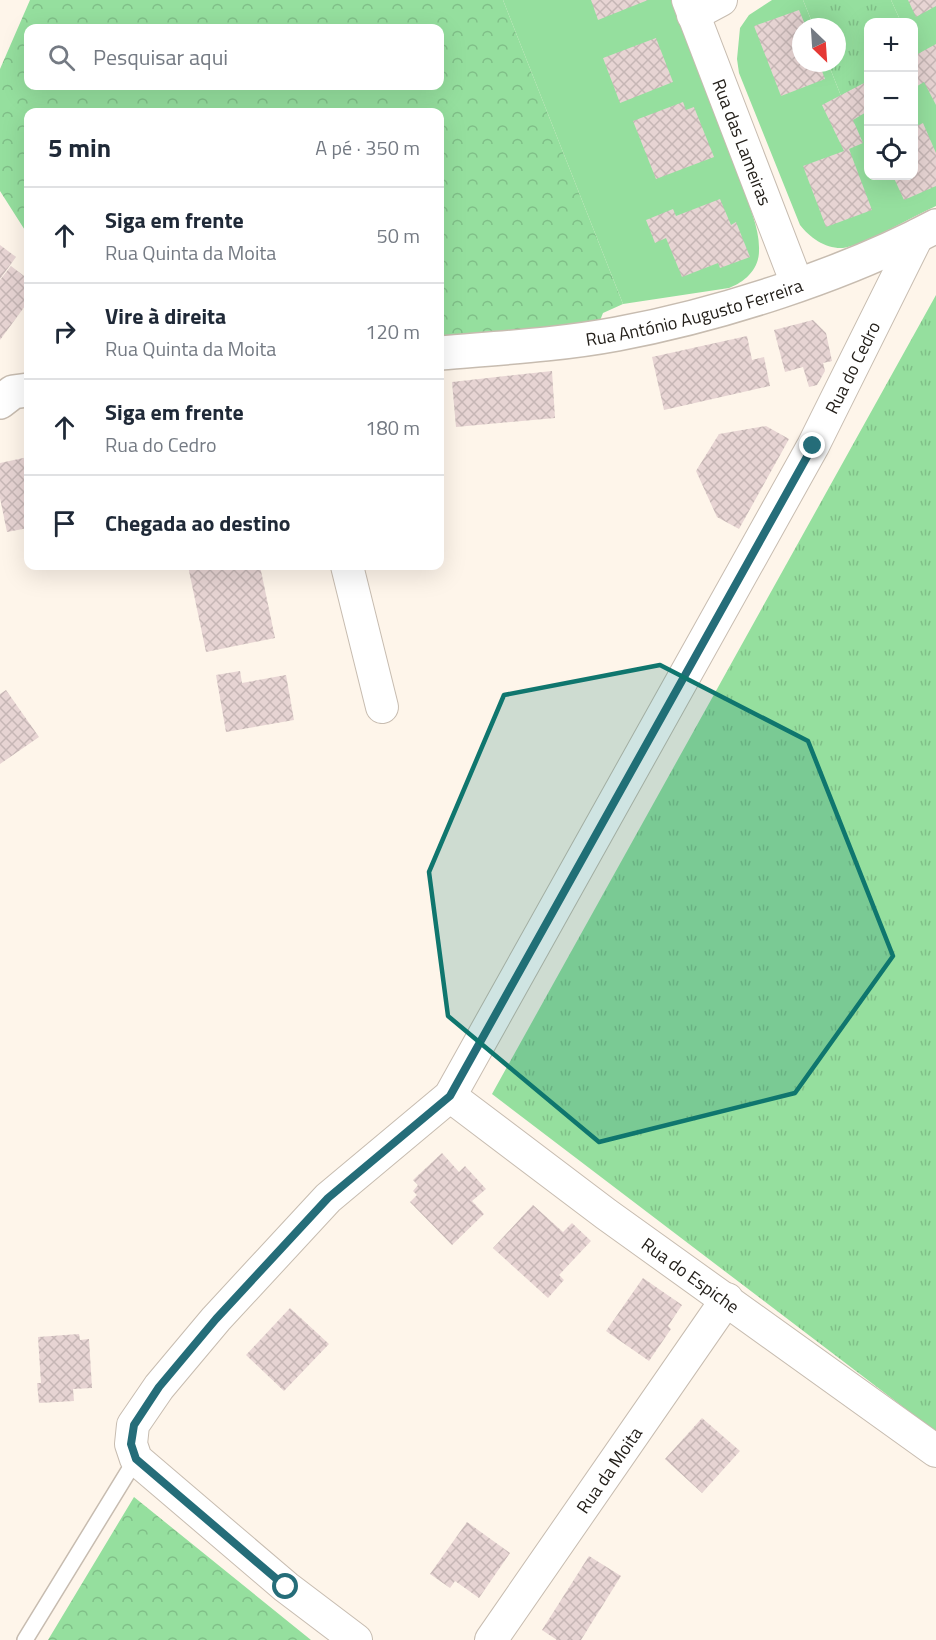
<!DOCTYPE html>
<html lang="pt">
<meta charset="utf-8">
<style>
:root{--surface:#fff;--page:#f6f6f7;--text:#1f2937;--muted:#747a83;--line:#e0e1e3}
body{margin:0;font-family:"Titillium Web",sans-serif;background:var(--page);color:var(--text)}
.controls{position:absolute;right:18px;top:18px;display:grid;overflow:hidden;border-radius:12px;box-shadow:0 6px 24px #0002}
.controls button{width:54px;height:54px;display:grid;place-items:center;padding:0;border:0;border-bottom:2px solid var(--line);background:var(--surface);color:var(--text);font:30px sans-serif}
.compass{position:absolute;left:792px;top:18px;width:54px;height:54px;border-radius:50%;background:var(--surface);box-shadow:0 6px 24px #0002;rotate:155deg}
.stop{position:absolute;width:18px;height:18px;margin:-14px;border:4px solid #256d79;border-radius:50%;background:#fff}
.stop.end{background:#256d79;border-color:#fff;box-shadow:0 2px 6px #0008}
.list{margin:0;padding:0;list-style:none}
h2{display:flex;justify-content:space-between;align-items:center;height:78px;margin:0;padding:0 24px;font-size:26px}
h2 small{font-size:20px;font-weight:400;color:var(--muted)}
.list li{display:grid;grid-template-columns:39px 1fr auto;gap:18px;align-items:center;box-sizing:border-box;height:96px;padding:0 24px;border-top:2px solid var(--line)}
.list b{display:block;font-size:22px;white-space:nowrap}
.list p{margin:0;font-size:20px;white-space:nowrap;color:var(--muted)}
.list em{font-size:20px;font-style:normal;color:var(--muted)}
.icon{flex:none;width:33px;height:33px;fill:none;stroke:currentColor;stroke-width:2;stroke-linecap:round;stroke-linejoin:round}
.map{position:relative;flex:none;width:936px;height:1640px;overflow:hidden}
.search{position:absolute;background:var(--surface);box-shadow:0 6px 24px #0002;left:24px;top:24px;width:420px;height:66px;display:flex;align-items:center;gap:15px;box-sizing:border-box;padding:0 21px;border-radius:12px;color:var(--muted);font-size:22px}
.panel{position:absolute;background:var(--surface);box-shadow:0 6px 24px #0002;left:24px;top:108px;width:420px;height:462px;border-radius:12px}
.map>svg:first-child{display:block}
</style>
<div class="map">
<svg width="936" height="1640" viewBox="0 0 936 1640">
<defs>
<pattern id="grass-tufts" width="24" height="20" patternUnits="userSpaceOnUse" patternTransform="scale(1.5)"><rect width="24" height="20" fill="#95df9e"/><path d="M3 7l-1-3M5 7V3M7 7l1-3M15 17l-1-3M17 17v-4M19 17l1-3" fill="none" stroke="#80bf88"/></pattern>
<pattern id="forest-crowns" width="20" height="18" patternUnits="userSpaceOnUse" patternTransform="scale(1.5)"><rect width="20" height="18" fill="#95df9e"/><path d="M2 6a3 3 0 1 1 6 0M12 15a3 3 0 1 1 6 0" fill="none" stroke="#80bf88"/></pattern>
<pattern id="building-cross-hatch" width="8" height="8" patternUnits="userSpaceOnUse" patternTransform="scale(1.5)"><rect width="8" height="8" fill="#e7d4d3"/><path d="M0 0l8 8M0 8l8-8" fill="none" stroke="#c6b6b5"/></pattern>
</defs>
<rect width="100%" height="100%" fill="#fef5ea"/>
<path fill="url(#grass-tufts)" d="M803,0H891L901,22H868V81L841,96L828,63H837V27H814Z
M936,295V1432L492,1094Z"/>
<path fill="url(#forest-crowns)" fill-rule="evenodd" d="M30,0H503L623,304L603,313L599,323L440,343V112H28V235L0,191V69ZM28,28H440V86H28Z
M134,1497L311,1640H48Z"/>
<path fill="#95df9e" d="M503,0H671C695,61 721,122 742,185C749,206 760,229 759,251C759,269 745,282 729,288L623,304Z
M772,0H803L814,27H801V63H828L841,96L868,81V176H914V56L916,54L914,49V22H901L891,0H936V206C916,215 861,246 843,248C826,249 810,238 800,225L739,73L737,59L740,28L749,15Z"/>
<path fill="url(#building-cross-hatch)" d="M591,0H648L598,20Z
M908,0H936V6L916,17Z
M799,10L806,27H801V63H819L825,79L781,96L754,26Z
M656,38L673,82L620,103L603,58Z
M936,44V105L924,82L914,88V56Z
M868,81V111L853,120L863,143L849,149L872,210L826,227L803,166L844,151L822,105Z
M683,102L686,110L694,107L714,157L656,179L633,121Z
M923,123L936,153V186L904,200L893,176H914V127Z
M720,199L731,225L736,222L750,257L720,268L718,263L682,277L666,238L655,243L646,220L673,209L676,216Z
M0,245L16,257L0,279Z
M11,266L28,279V302L0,340V280Z
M813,320L826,333L832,361L823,363L825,371L817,385L809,387L803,367L785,372L774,330Z
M747,336L752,360L764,357L770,386L664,410L652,357Z
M552,371L555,418L456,427L452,382Z
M766,426L789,439L739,529L717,517L696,471L719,434Z
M28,457V528L7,532L0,498V463Z
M188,566H260L275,638L206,652Z
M240,671L242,683L286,675L294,720L226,732L216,675Z
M6,690L39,737L0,764V694Z
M442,1153L459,1172L465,1166L486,1189L472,1201L484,1214L452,1245L410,1202L417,1195L413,1191L418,1185L413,1180Z
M533,1205L563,1232L572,1223L591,1241L559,1275L564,1280L548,1298L493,1248Z
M643,1278L682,1305L668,1326L671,1329L649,1361L606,1331Z
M290,1308L329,1344L284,1391L246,1355Z
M79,1334L80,1340L89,1339L92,1388L73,1389L74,1401L39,1403L37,1383H41L38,1337Z
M702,1418L740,1451L702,1493L665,1459Z
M467,1522L510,1553L479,1598L455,1581L450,1588L430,1574Z
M589,1556L621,1576L581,1640H557L542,1630Z"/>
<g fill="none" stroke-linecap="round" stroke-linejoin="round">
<defs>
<path id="service" d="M25,1640L136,1459"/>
<g id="minor">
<path id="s1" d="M688,0L797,284"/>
<path d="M693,15L721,0"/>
<path d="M347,566L382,707"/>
<path id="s2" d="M450,1096L606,1214L936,1451"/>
<path id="s3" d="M356,1640L286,1587L136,1459L131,1444L133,1425L159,1387L216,1319L328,1198L450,1096L813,446L918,235"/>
<path id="s4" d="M491,1640L727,1299"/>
</g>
<g id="tertiary">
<path id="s5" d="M440,353C498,348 558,345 617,334C719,315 844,275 936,226"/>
<path d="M0,402L13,392L28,390"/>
</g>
</defs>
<use href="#service" stroke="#c7bcb0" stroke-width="18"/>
<use href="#minor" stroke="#c7bcb0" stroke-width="34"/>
<use href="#tertiary" stroke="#c7bcb0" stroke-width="36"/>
<use href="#service" stroke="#fff" stroke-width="15"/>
<use href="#minor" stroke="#fff" stroke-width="32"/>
<use href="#tertiary" stroke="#fff" stroke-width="33"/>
</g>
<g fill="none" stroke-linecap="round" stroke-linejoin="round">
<path stroke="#256d79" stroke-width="8" d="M286,1587L136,1459L131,1444L134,1425L159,1387L216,1319L328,1198L450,1096L813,446"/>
</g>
<path fill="#0f766e" fill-opacity="0.2" stroke="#0f766e" stroke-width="4.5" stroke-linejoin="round" d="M660,665L808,741L893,956L795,1093L599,1142L448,1016L429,872L504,695Z"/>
<g text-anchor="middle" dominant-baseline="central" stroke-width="6" stroke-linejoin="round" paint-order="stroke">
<g font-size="18" fill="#24201b" stroke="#fff">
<text stroke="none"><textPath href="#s1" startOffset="152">Rua das Lameiras</textPath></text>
<text stroke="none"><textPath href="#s5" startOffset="258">Rua António Augusto Ferreira</textPath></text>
<text stroke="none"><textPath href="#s3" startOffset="1611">Rua do Cedro</textPath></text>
<text stroke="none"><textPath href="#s2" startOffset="300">Rua do Espiche</textPath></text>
<text stroke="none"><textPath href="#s4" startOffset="207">Rua da Moita</textPath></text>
</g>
</g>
</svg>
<div class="controls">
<button>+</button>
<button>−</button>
<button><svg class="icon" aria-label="locate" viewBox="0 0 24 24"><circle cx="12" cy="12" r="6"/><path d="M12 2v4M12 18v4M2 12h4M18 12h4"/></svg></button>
</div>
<svg class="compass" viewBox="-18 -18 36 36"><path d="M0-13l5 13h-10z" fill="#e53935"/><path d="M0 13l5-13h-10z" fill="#747a83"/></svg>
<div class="stop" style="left:286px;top:1587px"></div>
<div class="stop end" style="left:813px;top:446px"></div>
<div class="search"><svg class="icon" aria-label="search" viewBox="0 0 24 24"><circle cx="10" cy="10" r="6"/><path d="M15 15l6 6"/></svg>Pesquisar aqui</div>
<section class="panel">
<h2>5 min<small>A pé · 350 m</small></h2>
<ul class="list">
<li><svg class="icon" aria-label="ahead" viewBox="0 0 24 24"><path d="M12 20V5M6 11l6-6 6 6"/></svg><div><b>Siga em frente</b><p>Rua Quinta da Moita</p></div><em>50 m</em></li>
<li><svg class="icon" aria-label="right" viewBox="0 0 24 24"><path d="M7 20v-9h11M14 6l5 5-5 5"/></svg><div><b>Vire à direita</b><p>Rua Quinta da Moita</p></div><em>120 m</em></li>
<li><svg class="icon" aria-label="ahead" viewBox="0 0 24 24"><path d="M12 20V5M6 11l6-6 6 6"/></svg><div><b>Siga em frente</b><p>Rua do Cedro</p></div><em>180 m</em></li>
<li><svg class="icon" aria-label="arrive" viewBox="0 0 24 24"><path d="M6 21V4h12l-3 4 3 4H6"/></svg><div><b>Chegada ao destino</b></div></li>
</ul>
</section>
</div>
